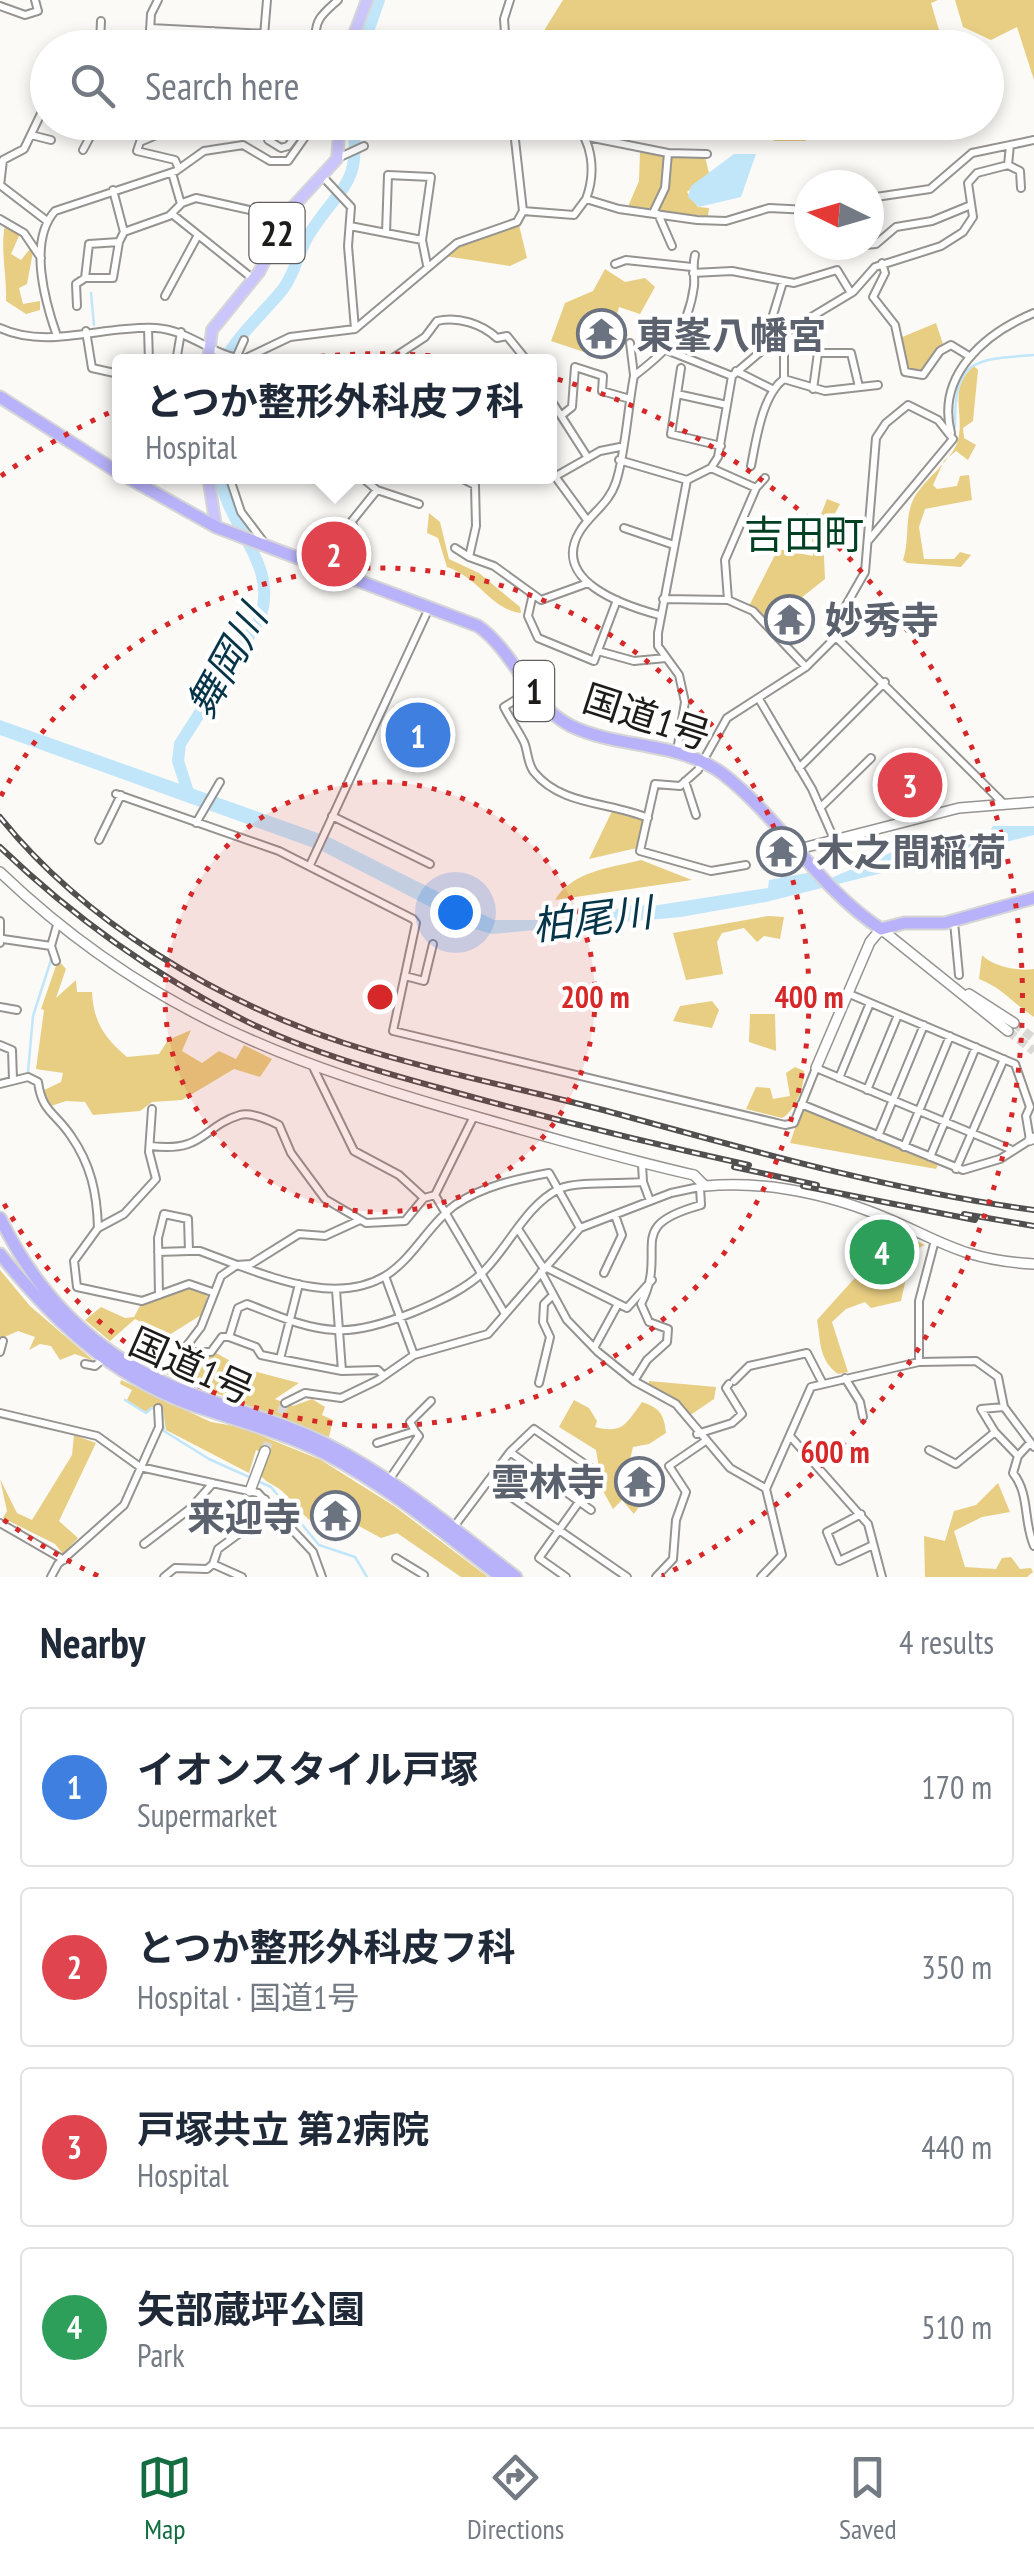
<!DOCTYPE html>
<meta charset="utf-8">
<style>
:root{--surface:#fff;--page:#f6f6f7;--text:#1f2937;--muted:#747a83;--line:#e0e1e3;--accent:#126d41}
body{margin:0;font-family:"PT Sans Narrow","Noto Sans JP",sans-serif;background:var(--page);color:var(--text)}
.compass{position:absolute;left:794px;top:170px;width:90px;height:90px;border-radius:50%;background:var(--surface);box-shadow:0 5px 15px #0003;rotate:275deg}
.you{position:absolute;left:455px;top:912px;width:35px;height:35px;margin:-25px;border:8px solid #fff;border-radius:50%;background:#1a73e8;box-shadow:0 0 0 15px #1a73e833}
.badge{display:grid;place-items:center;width:65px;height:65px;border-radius:50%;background:var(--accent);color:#fff;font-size:32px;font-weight:700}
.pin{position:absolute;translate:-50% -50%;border:5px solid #fff;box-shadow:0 2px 10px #0006}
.popup{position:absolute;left:112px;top:354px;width:445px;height:130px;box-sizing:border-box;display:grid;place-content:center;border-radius:10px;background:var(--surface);filter:drop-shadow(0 2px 8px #0005);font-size:32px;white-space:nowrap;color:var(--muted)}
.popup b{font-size:38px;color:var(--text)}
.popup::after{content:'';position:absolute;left:50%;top:100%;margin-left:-20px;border:20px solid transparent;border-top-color:var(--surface)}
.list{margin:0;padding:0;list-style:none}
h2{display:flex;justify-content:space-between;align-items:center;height:130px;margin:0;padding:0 40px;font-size:42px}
h2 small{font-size:32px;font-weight:400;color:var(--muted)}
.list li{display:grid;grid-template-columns:65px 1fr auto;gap:30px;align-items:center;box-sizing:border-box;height:160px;margin:0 20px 20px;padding:0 20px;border:2px solid var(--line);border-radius:10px}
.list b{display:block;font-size:38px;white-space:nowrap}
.list p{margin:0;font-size:32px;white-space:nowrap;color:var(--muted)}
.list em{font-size:32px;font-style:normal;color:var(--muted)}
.icon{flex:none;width:55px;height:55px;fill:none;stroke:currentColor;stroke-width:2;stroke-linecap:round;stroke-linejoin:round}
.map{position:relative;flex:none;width:1034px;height:1577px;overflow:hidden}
.search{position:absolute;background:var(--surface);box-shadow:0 5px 15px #0003;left:30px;right:30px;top:30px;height:110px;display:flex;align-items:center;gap:25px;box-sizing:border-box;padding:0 35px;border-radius:55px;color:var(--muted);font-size:38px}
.sheet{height:850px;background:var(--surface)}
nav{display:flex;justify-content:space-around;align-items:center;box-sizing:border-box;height:140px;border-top:2px solid var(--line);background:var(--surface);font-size:28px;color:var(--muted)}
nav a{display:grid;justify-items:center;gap:5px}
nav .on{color:var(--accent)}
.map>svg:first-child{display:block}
</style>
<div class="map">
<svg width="1034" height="1577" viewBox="0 0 1034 1577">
<rect width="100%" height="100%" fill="#fbfaf7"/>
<path fill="#e8ce82" d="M563,0H938L931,3L944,47H545V29Z
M955,0H1034V80L1017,27L991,40L963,27Z
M773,123H937L930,134L913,126L877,137L831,139L824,128L805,141H774Z
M640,152L666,155L662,190L653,208L627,209L639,181Z
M670,155L705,157L709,173L687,192L698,207L709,208L708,216L659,212Z
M5,225L16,226L19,236L11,254L21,260L29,250L33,252L27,284L19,288L23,304L40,301V310L26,314L6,301C7,276 0,249 5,225Z
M519,225L527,258L510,266L445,256L468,241Z
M605,269L625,282L645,278L655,287L640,314L619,307L615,321L628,335L620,351H610L607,359L596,357L610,323L601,317L587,320L582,332L596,342L590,354L551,341L565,303L593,291Z
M936,323L943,344L921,372L908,371L900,338Z
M974,366L978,370L973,421L963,428L964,438L976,445L968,460L956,451L944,461L933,485L937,489L957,486L960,476L969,475L972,500L925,509L919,527L924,559H954L960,552L971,555L961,567L907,563L903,560C910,540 904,517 914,498C925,478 952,461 958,440C965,413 947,388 974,366Z
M827,499L840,504L823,536L825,579L777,617L791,638L786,642L749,606L778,549L813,556L812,538Z
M429,513L440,522L449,559L479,573L520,607L521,613C490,609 481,579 447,567L438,538L427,533Z
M614,807L646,820L637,848L589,859Z
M641,860L692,880L555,900C572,871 610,868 641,860Z
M768,916L784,917L780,939L764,936L757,942L744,928L722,933L717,942L723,974L686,980L673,933Z
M982,955C990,965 1017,972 1034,969V1017C1012,1003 1004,989 979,979Z
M58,960L66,969L56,998L76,980L77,992H92C93,1021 105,1039 127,1057L159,1054L168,1040L191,1030L182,1051L202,1063L219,1051L236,1059L244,1045L272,1059L260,1077L234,1069L182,1100L152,1102L140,1111L93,1115L85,1102L66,1101L48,1107L40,1092L61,1082L63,1073L36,1069L44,1010L41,1009Z
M712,1001L719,1010L712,1028L673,1021L680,1006Z
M750,1014H775L776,1051L749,1042Z
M795,1067L804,1071C805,1086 795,1111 782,1118L746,1109L756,1087L770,1088L773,1099L790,1096L786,1073Z
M802,1108L938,1164L936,1169L790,1143Z
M888,1227L925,1245L907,1253L911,1256L901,1301L871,1308L865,1302L846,1309L832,1322L848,1372L838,1374C818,1359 821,1341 817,1320L862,1270L857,1238Z
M0,1270L30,1306L94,1361L75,1354L60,1360L51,1346L40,1344L29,1350L35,1337L18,1331L0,1339Z
M189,1287L207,1293L206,1312L161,1340L153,1353L160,1361L158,1369L177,1370L184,1356L216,1353L245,1369L299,1383L275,1399L293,1406L312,1399L325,1407L322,1415L333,1420L329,1437L153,1369L138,1360L152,1328L135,1319L110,1341L85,1320L101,1307L125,1318L134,1317L141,1304Z
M121,1380L211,1422L240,1427L321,1460L394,1506L488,1577H461L397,1533L381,1538L346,1519L348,1513L334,1503H329L320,1527C303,1518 296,1504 282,1491C275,1485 268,1484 261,1476L269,1455L256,1450L249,1473L166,1430L163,1410L152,1407L146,1412L127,1400L132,1390L120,1384Z
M649,1381L716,1387L714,1399L689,1416L678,1402L648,1387Z
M574,1400L589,1408L597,1421L595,1427C623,1434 626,1424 642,1402C660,1408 664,1414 666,1433L649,1444L633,1447L628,1468L642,1502L634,1514L622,1500L613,1509L603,1491L596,1450L559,1427Z
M74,1435L96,1443L59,1521L78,1538L63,1554L55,1544L3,1518L7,1511L0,1479L17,1513L32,1520L72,1455Z
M998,1483L1010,1512L982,1517L954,1531L965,1567L996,1569L1002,1558L1011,1557L1020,1569L1031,1568L1033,1572L1027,1577H925L924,1536L945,1541L954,1511L976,1505Z"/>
<path fill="#c1e6fa" d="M734,154H756L741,197L699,207L688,197L691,186Z
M0,720L329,837L494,920H568L633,905L652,906L768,888L769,880L823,870L831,878L911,844L987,834L993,826H1034V835L766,902L681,917L492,934L471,928L322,851L0,735Z"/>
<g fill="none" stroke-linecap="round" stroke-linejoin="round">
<path stroke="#c1e6fa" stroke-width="2.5" d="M91,293L94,325
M955,427C954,359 974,359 1034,355
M28,1072L33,1016L52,957
M125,1400L146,1413L152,1408L162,1411L164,1431L209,1459L271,1487L319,1545L355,1557L367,1577"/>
<path stroke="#c1e6fa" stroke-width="12" d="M362,48L379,0
M224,362C239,333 263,314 283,289C296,272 298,251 310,233C341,184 361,187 353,122
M188,792L178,761L180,744L259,620C281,566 228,528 220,476"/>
<path stroke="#dad9d6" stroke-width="9" stroke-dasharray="9 4.5" stroke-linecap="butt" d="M1014,1023L1034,1039
M1008,1031L1034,1051
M265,1451L285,1403"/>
<defs>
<path id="minor" d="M0,6L25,15L38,11L35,0
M150,28L266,34
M100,43L101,21
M75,48L114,44V48
M149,48L151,14L158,0
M204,48L213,31
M263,48L267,0
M324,48L316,38C314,19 325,12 338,0
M506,48L504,19L510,0
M269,122L268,140L281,148L288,146L306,122
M360,122V128
M573,122C593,141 596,173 586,199
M168,130L140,142L137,151L175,160L179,169
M31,135L51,140
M588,137L668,153L665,188L654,211
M83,150L98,122
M668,153L707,154
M338,158L364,146
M1008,165L1020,171L1021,188
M172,173L181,204
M324,178L351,207L348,246L355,329
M0,185L47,221
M0,186L3,160L24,149L48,99
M113,190L124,232
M869,198L930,189L972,153L1034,140
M523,211L574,215L586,199L619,209L697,220L726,221L769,208L809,210
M172,214L252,278
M658,214L672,246
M0,219L24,233L41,258
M350,226L422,240L427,265
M386,233L388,175L431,177L422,240
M865,245L876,244L896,227L932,221L971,205
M882,263L885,273L873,297L895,325L905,372L923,375L940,351L951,345L969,356
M615,264L626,260L692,267
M693,273L732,271L794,283L837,270L851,293
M85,278H113L119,242
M165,296L198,235
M77,306L76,284L85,278L89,244L119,242L124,232L169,216L182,203L196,198L285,218
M0,328C47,350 104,325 156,328C189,330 213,356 244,359L290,337L355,329L457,243L517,222L523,211L513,122
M148,328L149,362
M86,331L92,368L119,374
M57,336C45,302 28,241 55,211L176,171L204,151L243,145L270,161H288L307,134L327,122
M630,343L634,375
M669,351L732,376
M235,360L244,340
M176,362L181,332
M387,362L425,337L437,321C458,316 482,324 497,338L507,336L528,362
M681,368L671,434L721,446
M736,371L774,390
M784,379L825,391L878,385
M813,389L818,353H851L859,387
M677,394L727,405
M549,397L588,458
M562,415L572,407L575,367L603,376L602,391L630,399
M951,433C936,375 985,333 1034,313
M619,460L687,480
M751,466C756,441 762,395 784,379V349L776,343L773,315L783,282
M549,468L587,520
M711,468L756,488
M229,476L241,512L263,541
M360,476L377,490L419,504
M457,476L475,485L476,526L469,557L494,566L541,600L588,583
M556,476L600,451L620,447
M624,528L671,544
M868,541L953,439
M455,548L469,557
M360,579L361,563L352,521L377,490
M532,598L528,616L538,638L594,661L617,600
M663,599L728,600L753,611L806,667
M728,600L725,560L756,488L765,478
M659,615C622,605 550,580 580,531C591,513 609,504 616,482C625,456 628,406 634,376C668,350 688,331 694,286C695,275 692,266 695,255
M836,637L1002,802
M598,651L634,661L666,658
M533,689L504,707C510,719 518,730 524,742C528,751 527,763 534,772C561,806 611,802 648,818
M759,699L812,789L834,839
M677,751L685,702L679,675L658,646V633L687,480L711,468L718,457L732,376L778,337L853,292L875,267L941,246L963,232L973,217L968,183L977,173L1008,165L1010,145
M799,768L885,682
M685,781L696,815
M116,794L279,851L413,919L416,923L393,1031L785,1125L794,1123L816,1068L1010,1149
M820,808L871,758
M332,816L430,864
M196,823L220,782
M99,840L121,795
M310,865L430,606
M746,865L711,871L640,851L655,784L680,786L698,770L727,718L806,667L836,637L845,607L865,572L876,438L886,423L908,405L938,420L953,439
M0,921V943
M954,922L959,975
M3,939L51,946L57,925
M51,946L56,961
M405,976L424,981L433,944
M0,1007L17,1010
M0,1045L12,1050L13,1080
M314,1069L354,1151L399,1175L424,1198L435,1195
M839,1078L870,1003
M0,1084L28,1077L38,1082C42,1112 55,1112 71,1136C91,1165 97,1193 98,1228L74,1261L77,1287L142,1301L189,1284L212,1292
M867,1090L898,1015
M801,1104L963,1170L1000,1159L1030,1140L1026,1116L1030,1107L1015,1064L847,993
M878,1136L924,1025
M151,1146C204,1153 203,1126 240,1115C251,1112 269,1120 279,1125L291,1153L325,1199L366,1223L405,1221L424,1198
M904,1147L950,1036
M930,1157L976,1047
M642,1164L643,1182
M956,1169L1004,1059
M435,1195L505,1314
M435,1195L474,1116
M98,1228L124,1214L156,1179L149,1152L152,1109
M518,1229L544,1269
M158,1252L189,1251
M545,1267L627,1308L652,1280
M541,1272L567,1320L598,1352L634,1381L676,1404L730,1468L765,1488
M604,1273L622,1235L615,1215
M385,1276L414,1355
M299,1284L280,1359L342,1371L336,1290
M159,1295L158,1238L164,1214L188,1219L189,1251H200L237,1265L251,1264L299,1234L325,1236L360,1220
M594,1348L618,1304
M0,1352L3,1341
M183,1352H211L222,1337H229
M280,1359L261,1355L256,1347L229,1337L238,1308L247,1304C276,1315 303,1328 335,1330C373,1333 454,1300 482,1273C508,1248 526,1205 559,1189C575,1181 623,1184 643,1182L650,1201
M919,1362V1301L934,1244
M85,1364L95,1366L103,1359
M169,1369L201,1327L221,1276L237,1265C281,1281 340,1303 385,1276C413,1259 429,1224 455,1205C483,1186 516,1179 549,1173L580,1228
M342,1371L378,1370L384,1376
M845,1378L860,1402L863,1417
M634,1381L647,1360L667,1342L668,1329L649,1322L641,1304C670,1248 621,1227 701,1205L700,1187
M734,1381L749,1366L807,1353L822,1382
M539,1383L550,1337L543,1322L544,1304L552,1296
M285,1403L305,1393L341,1398L378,1380L414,1355L488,1334L580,1228L671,1193L704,1186
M0,1413L97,1436L140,1467L258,1493L313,1552L322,1577
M415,1431L410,1422L431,1401
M995,1432L1018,1456L1030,1443
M697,1434L732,1423L742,1414L726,1388L729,1384
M790,1436L868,1524L882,1577
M377,1443L415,1431L419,1436L389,1480
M929,1450L956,1464L995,1432L981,1409L1004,1407
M510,1452L591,1510
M1018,1456L1013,1473C1030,1494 1023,1521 1034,1546
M488,1481L627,1577
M861,1514L827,1532L839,1561L873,1545
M0,1523L64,1560
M453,1528L510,1452L534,1429L592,1469L594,1481L539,1558L566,1577
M144,1544L191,1508L213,1483
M396,1558L424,1575
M213,1564L218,1549L248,1527L265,1499
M51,1577L58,1564L124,1505L159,1427L158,1408
M164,1577L175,1568L207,1569L213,1564L242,1577
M656,1577L673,1559L676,1520L686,1492L669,1466L704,1442
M761,1577L782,1555L766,1489L811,1387L919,1362L976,1361L998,1377L1004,1407L1034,1447"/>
<path id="tertiary" d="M795,850L959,808L1034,802
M0,872C147,1013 290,1064 481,1118C552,1138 622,1159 694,1175L705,1186C759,1181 816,1192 866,1210C934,1235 955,1260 1034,1264
M969,994L1014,1023
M816,1068L870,942L881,929L1008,1031
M1030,1140L1034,1138
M250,1491L265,1451"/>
<path id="primary" d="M349,48L367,0
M208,362L212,330L259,272L290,210L337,159L340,122
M208,476L216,527"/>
<path id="trunk" d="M0,397L119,473
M125,476L216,527L478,626C516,653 529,705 571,726C619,749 679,741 723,774C782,820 818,888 881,929L904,923H945L1034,898
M0,1218C41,1302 104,1362 192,1394C238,1411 285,1423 328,1445C396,1479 456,1531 516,1577
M0,1254C53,1320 109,1374 189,1404C235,1420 282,1432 326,1454C389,1487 445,1534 501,1577"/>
</defs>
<use href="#minor" stroke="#959491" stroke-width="10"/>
<use href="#tertiary" stroke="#959491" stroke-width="12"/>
<use href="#primary" stroke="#d6d6d6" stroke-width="14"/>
<use href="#trunk" stroke="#d6d6d6" stroke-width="15"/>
<use href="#minor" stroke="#fff" stroke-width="6"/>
<use href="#tertiary" stroke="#fff" stroke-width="9"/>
<use href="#primary" stroke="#cac5fb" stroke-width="10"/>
<use href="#trunk" stroke="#b8b2fa" stroke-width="11"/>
<defs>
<path id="rail" d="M0,817C84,922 217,1001 344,1043C430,1071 520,1088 607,1111C749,1150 888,1190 1034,1210
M0,847C76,920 159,979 254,1025C315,1054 382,1072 447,1090C547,1118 648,1143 749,1165
M734,1167L817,1185
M803,1186L975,1220
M964,1214L1034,1226"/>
</defs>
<use href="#rail" stroke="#51504f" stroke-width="6"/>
<use href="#rail" stroke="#fff" stroke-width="2.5" stroke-dasharray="8" stroke-linecap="butt"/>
</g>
<circle cx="380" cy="997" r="215" fill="#d62828" fill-opacity=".12"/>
<g fill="none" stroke="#d62828" stroke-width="5" stroke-dasharray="5 10">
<circle cx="380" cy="997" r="215"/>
<path d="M1 796A429 429 0 1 1 1 1198"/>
<path d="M98 1576A644 644 0 0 1 1 1518M1 476A644 644 0 1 1 662 1576"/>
</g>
<defs>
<symbol id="temple-ring" viewBox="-11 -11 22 22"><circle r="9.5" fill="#fff" stroke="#6b7280" stroke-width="1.5"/><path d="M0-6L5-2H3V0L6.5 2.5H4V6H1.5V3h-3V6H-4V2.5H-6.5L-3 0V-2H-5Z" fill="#6b7280"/></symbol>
</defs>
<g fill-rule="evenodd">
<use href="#temple-ring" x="574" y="306" width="55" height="55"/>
<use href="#temple-ring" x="762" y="592" width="55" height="55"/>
<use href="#temple-ring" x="754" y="824" width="55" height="55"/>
<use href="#temple-ring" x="612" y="1454" width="55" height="55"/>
<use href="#temple-ring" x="308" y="1488" width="55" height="55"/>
</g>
<g text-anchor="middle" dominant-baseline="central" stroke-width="8" stroke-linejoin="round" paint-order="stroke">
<g fill="#fff" stroke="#61605f" stroke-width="2.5">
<rect x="249.5" y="203" width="55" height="60" rx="8"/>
<rect x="514" y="661" width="40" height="60" rx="8"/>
</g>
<g font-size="35" font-weight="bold" fill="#1d1c1b">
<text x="277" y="233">22</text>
<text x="534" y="691">1</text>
</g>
<g font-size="38" font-weight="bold" fill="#5b616d" stroke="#fff" text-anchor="start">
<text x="636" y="334">東峯八幡宮</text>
<text x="825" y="619">妙秀寺</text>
<text x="816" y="851">木之間稲荷</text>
<text x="605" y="1481" text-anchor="end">雲林寺</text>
<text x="301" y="1516" text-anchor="end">来迎寺</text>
</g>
<g font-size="38" fill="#1d1c1b" stroke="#fff">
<text transform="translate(647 716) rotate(18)">国道1号</text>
<text transform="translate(192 1365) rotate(24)">国道1号</text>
</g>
<g font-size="40" fill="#004022" stroke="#fff">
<text x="804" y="534">吉田町</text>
</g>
<g font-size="40" font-style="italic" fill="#043549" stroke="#fff">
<text transform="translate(226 661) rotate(-61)">舞岡川</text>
<text transform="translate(592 918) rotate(-7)">柏尾川</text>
</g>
</g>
<circle cx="380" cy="997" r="15" fill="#d62828" stroke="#fff" stroke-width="5"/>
<g font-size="30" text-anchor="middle" font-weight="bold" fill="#d62828" stroke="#fff" stroke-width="8" stroke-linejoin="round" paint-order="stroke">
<text x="595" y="1008">200 m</text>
<text x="809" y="1008">400 m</text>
<text x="835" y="1463">600 m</text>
</g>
</svg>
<svg class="compass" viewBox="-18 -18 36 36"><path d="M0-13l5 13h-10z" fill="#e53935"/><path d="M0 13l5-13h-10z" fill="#747a83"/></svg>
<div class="you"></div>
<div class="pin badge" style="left:418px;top:735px;background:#3f7fe0">1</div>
<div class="pin badge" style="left:334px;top:554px;background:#e0444e">2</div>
<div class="popup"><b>とつか整形外科皮フ科</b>Hospital</div>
<div class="pin badge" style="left:910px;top:785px;background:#e0444e">3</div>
<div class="pin badge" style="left:882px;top:1252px;background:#2e9e5b">4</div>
<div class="search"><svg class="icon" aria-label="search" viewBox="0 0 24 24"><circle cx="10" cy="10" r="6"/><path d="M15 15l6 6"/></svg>Search here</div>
</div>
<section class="sheet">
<h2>Nearby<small>4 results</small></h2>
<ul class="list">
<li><span class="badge" style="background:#3f7fe0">1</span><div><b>イオンスタイル戸塚</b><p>Supermarket</p></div><em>170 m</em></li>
<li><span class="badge" style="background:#e0444e">2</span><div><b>とつか整形外科皮フ科</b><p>Hospital · 国道1号</p></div><em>350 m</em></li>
<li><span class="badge" style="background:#e0444e">3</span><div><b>戸塚共立 第2病院</b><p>Hospital</p></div><em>440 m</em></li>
<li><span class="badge" style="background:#2e9e5b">4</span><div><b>矢部蔵坪公園</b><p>Park</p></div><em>510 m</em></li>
</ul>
</section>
<nav>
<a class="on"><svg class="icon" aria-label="map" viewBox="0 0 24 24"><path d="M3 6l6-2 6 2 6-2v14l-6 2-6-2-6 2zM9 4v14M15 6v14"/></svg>Map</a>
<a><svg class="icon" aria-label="directions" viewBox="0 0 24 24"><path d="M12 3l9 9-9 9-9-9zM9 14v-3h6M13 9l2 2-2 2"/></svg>Directions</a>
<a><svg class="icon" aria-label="saved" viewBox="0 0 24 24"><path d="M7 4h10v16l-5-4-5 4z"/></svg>Saved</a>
</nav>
